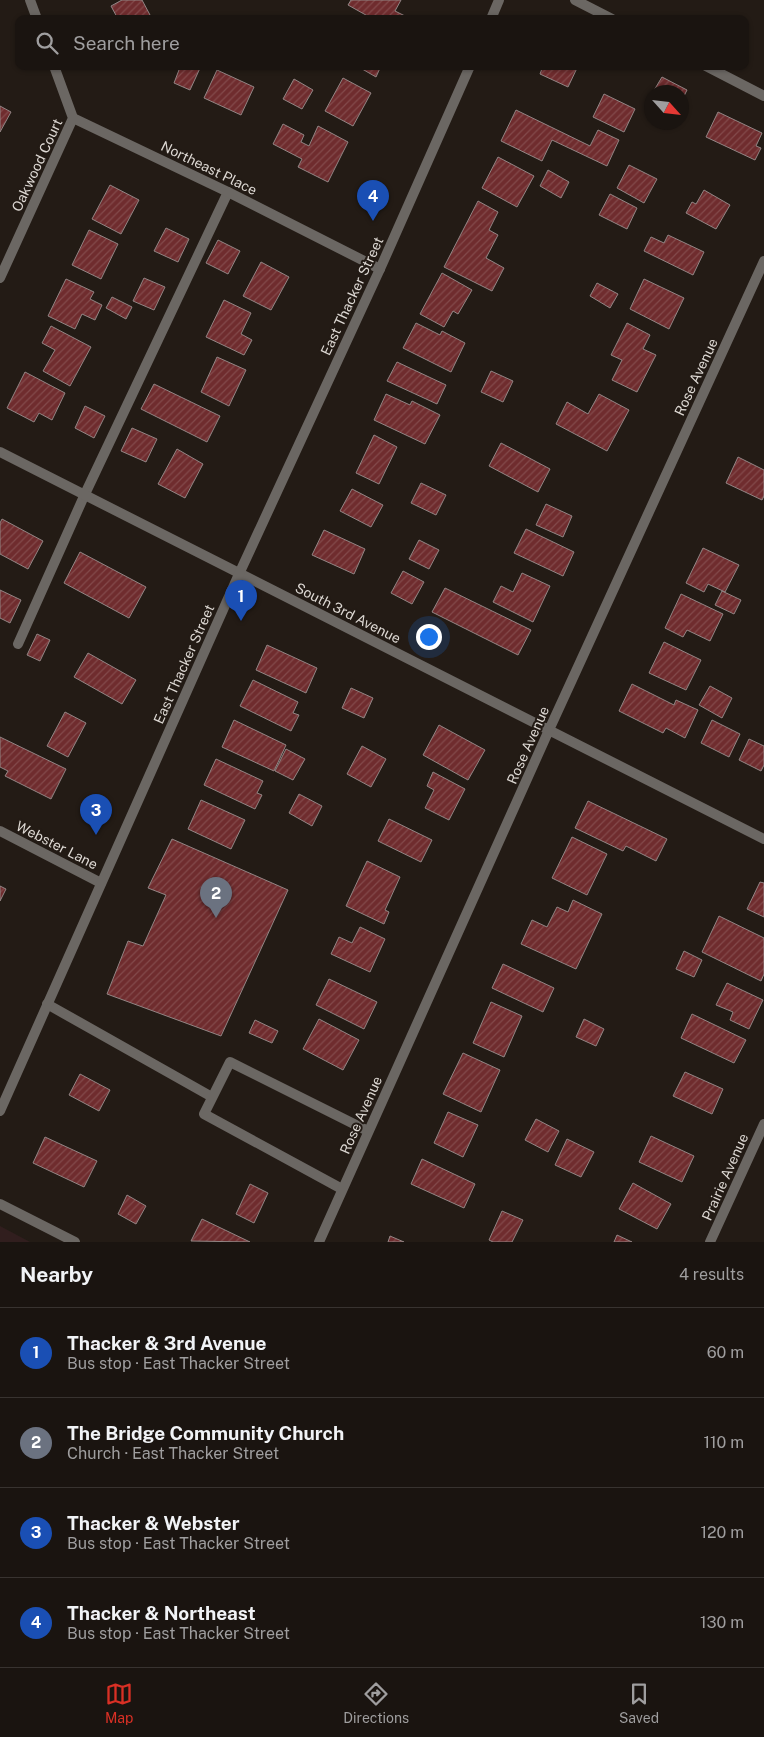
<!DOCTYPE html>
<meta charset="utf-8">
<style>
:root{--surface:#1a1410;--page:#27211e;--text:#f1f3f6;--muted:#9f9e9f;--line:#383330;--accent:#d93025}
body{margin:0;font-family:"Public Sans",sans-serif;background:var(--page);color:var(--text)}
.compass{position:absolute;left:644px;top:85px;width:45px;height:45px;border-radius:50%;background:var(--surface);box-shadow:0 1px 4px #0004;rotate:117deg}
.you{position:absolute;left:428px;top:636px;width:18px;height:18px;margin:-12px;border:4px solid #fff;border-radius:50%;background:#1a73e8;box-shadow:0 0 0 8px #1a73e833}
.badge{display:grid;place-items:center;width:32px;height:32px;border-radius:50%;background:var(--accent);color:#fff;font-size:16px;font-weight:700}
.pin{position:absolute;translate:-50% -41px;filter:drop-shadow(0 1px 2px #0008)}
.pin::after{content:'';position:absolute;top:26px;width:18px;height:15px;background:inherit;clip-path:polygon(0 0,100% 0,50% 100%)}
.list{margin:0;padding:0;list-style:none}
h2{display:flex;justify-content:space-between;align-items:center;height:65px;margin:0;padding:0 20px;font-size:21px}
h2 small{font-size:16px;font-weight:400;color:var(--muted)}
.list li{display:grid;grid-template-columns:32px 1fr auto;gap:15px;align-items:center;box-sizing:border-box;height:90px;padding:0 20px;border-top:1px solid var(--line)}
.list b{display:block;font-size:19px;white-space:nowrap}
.list p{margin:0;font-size:16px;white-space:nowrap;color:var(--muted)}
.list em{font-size:16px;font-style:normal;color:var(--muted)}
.icon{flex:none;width:28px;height:28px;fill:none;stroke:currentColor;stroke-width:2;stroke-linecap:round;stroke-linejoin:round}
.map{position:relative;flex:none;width:764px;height:1242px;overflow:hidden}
.search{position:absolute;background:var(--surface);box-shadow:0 1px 4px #0004;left:15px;right:15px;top:15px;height:55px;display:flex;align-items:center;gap:12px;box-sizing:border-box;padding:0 18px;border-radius:10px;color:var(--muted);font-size:19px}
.sheet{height:425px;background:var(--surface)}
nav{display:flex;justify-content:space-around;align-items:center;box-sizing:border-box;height:70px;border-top:1px solid var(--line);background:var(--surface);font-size:14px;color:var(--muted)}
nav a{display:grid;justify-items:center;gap:2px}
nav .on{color:var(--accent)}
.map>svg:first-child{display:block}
</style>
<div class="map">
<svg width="764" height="1242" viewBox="0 0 764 1242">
<defs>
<pattern id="building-hatch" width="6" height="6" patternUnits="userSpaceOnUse" patternTransform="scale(1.25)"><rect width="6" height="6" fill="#6f2c2e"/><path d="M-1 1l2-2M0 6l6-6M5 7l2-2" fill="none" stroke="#834a4b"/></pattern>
</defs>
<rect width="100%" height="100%" fill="#231b15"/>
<path fill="#311e1e" d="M0,1226L30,1242H0Z"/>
<path fill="url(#building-hatch)" stroke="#928584" d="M122,0H142L150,15L144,19H118L111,6Z
M351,0H401L395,11L407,17L406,19H373L348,5Z
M170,66H201L190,90L174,83L179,70Z
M357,66H381L376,77Z
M543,66H578L568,87L540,74Z
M217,70L254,87L241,115L204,98Z
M662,77L687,90L682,100V92H653Z
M343,78L371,93L353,126L325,111Z
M294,79L313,90L302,109L283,99Z
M604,94L635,109L624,132L593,117Z
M652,96V110L646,107Z
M0,106L11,112L0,132Z
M516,110L590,146L598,130L619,140L607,166L552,140L542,161L501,141Z
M718,112L762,133L756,146L761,148L755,160L706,137Z
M283,124L304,135L301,142L309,146L318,126L348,142L328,182L298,167L302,159L273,144Z
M498,157L534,176L517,207L482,188Z
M629,165L657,179L644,203L617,188Z
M548,170L569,182L561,198L540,186Z
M110,185L139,200L121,234L92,219Z
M704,190L730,205L716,229L686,213L692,202L696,204Z
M610,194L637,208L627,229L599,215Z
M478,201L498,212L489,230L498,235L486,258L504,268L492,291L444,267Z
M166,228L189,239L178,262L154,251Z
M89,230L118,244L101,279L72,265Z
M668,235L704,252L693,275L644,251L651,237L664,243Z
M218,240L240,251L228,274L206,263Z
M261,262L289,277L271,310L243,296Z
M442,273L472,290L458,314L453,311L444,327L420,314Z
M144,278L165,287L154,310L133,301Z
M66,279L94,292L90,299L102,305L95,320L82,314L75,329L48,316Z
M644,279L684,298L669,329L630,309Z
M597,283L618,294L610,308L590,296Z
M112,297L132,307L126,319L106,308Z
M224,300L251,313L241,334L252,340L244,355L206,337Z
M416,323L440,335L442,331L465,343L451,372L403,348Z
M627,323L650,335L643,349L656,355L637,392L612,380L622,360L611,355Z
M51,326L91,347L70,386L43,371L55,350L42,343Z
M217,357L246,370L229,406L201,392Z
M397,362L446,385L437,404L387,381Z
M491,371L513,381L503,402L481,392Z
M25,372L65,393L52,420L39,413L34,422L7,408Z
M154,384L220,416L207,442L141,409Z
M386,394L410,405L412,401L440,415L425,444L374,420Z
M599,394L629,410L607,451L556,424L567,402L588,414Z
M85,406L105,416L94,438L75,428Z
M132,428L157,439L146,462L121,451Z
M374,435L397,447L379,484L356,473Z
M501,443L550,469L538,492L489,466Z
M177,449L203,464L185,498L158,484Z
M738,457L764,470V496L762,500L726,483Z
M421,483L446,495L436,515L411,503Z
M352,489L383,505L371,527L340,511Z
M546,504L572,516L563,537L536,525Z
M2,519L43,541L28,569L0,554V523Z
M526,529L574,552L563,576L514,553Z
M324,530L365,549L354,574L312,555Z
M419,540L439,550L429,569L409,559Z
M703,548L739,565L725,592L708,584L704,592L686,583Z
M80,552L146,587L129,618L64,583Z
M403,571L424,582L412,604L391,593Z
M522,573L550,586L533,622L493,602L501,586L513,592Z
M445,588L531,630L518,655L432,612Z
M0,590L21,600L10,623L0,618Z
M722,591L741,600L734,614L715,605Z
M681,594L723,614L710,641L687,630L683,637L665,628Z
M37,634L50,640L40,661L27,655Z
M664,642L701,660L686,690L649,673Z
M267,645L317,668L306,693L256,670Z
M88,653L136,680L122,704L74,677Z
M253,680L298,702L293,713L299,715L291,731L240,706Z
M632,684L674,705L676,700L698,710L685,738L666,728L663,733L619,711Z
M710,686L732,698L722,718L699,705Z
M351,688L373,698L364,718L342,708Z
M65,712L86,723L68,757L47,746Z
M234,720L286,745L274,771L222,747Z
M712,720L740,734L729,757L701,743Z
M439,725L485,750L468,780L423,755Z
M0,737L66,769L51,799L5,776L8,771L0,767Z
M749,739L764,746V765L761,771L739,760Z
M362,746L386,759L371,787L347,774Z
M286,749L305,759L293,780L275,771Z
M216,759L263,781L257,793L262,795L255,809L204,785Z
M433,772L465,789L449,820L425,808L434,790L427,786Z
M299,794L322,806L312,826L289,813Z
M201,800L245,820L231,849L188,829Z
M588,801L667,839L656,861L626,846L623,851L575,828Z
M389,819L432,840L421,862L378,841Z
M572,837L607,854L587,895L552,878Z
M172,839L288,890L221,1036L107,994L128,941L143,946L166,895L148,888Z
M367,861L400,877L385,910L389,912L384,924L346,906Z
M760,882L764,883V917L747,909Z
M0,886L6,889L0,901Z
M573,900L602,914L576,969L521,944L532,920L547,927L557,907L568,912Z
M719,916L764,938V974L761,981L702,952Z
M360,927L385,939L370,972L331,954L339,937L352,943Z
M684,951L702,960L694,977L676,969Z
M503,964L554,988L543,1012L492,988Z
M329,979L377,1002L364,1029L316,1005Z
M727,983L763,1000L749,1029L730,1020L733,1012L716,1005Z
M491,1002L522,1016L504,1057L473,1043Z
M692,1014L746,1040L734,1063L681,1038Z
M319,1019L359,1040L343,1070L303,1049Z
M584,1019L604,1029L596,1046L576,1037Z
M255,1020L278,1031L272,1043L249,1033Z
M463,1053L500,1070L481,1112L443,1094Z
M685,1072L723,1089L712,1114L673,1096Z
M80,1074L110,1090L99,1111L69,1095Z
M448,1112L478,1125L463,1157L434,1143Z
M536,1119L559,1131L548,1152L525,1140Z
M651,1136L694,1156L682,1182L639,1162Z
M45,1137L97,1161L84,1187L33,1163Z
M567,1139L594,1152L581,1177L555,1165Z
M422,1159L475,1184L464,1208L411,1184Z
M633,1183L671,1204L657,1229L619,1209Z
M250,1184L268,1193L254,1223L236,1214Z
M127,1195L146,1206L136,1224L118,1214Z
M502,1211L523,1220L512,1242H493L489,1240Z
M202,1219L250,1242L191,1241Z
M617,1235L632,1242H614Z
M390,1236L404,1242H388Z"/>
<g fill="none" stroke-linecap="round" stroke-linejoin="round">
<path stroke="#6b6763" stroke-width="10" d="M18,644L85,494L228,192
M47,1004L212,1097
M342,1189L204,1114L230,1062L368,1131"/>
<path stroke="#6b6763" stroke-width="10" d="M30,0L37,19
M575,0L612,19
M54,66L73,118L228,192L380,269
M706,66L764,96
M0,278L73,118
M0,452L764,839
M0,831L101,883
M0,1204L75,1242
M319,1242L549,730L764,261
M710,1242L764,1124"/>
<path stroke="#6b6763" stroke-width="10" d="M491,19L499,0
M0,1111L239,574L380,269L470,66"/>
</g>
<g text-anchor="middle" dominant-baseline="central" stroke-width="4" stroke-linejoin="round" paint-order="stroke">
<g font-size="14" fill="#ddd8d3" stroke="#231b15">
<text transform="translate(37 165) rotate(-65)">Oakwood Court</text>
<text transform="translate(209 168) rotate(26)">Northeast Place</text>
<text transform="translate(352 296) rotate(-65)">East Thacker Street</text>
<text transform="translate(696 377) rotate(-65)">Rose Avenue</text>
<text transform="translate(348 613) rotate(27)">South 3rd Avenue</text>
<text transform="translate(184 664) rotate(-66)">East Thacker Street</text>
<text transform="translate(528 745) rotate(-66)">Rose Avenue</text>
<text transform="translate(57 845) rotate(27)">Webster Lane</text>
<text transform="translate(361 1115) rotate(-66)">Rose Avenue</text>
<text transform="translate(725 1177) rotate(-66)">Prairie Avenue</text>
</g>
</g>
</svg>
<svg class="compass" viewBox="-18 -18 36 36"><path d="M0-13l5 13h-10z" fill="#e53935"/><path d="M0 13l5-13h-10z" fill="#9f9e9f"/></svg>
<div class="you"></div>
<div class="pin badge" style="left:241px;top:621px;background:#1a4fb4">1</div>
<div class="pin badge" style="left:216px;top:918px;background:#6b7280">2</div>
<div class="pin badge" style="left:96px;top:835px;background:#1a4fb4">3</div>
<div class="pin badge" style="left:373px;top:221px;background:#1a4fb4">4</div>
<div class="search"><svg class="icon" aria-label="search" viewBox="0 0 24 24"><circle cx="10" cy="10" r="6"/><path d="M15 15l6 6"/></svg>Search here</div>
</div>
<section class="sheet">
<h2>Nearby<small>4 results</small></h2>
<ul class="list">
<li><span class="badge" style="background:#1a4fb4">1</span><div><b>Thacker &amp; 3rd Avenue</b><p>Bus stop · East Thacker Street</p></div><em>60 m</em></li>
<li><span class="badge" style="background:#6b7280">2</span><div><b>The Bridge Community Church</b><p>Church · East Thacker Street</p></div><em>110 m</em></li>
<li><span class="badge" style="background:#1a4fb4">3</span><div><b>Thacker &amp; Webster</b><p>Bus stop · East Thacker Street</p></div><em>120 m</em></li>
<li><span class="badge" style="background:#1a4fb4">4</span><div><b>Thacker &amp; Northeast</b><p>Bus stop · East Thacker Street</p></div><em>130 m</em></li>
</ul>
</section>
<nav>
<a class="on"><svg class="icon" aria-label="map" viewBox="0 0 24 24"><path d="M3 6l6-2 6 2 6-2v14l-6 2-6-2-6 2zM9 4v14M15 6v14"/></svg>Map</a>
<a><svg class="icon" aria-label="directions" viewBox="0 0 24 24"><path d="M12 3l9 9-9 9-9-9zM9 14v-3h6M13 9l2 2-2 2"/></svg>Directions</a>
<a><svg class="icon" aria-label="saved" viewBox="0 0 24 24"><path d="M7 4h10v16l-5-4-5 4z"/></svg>Saved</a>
</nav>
